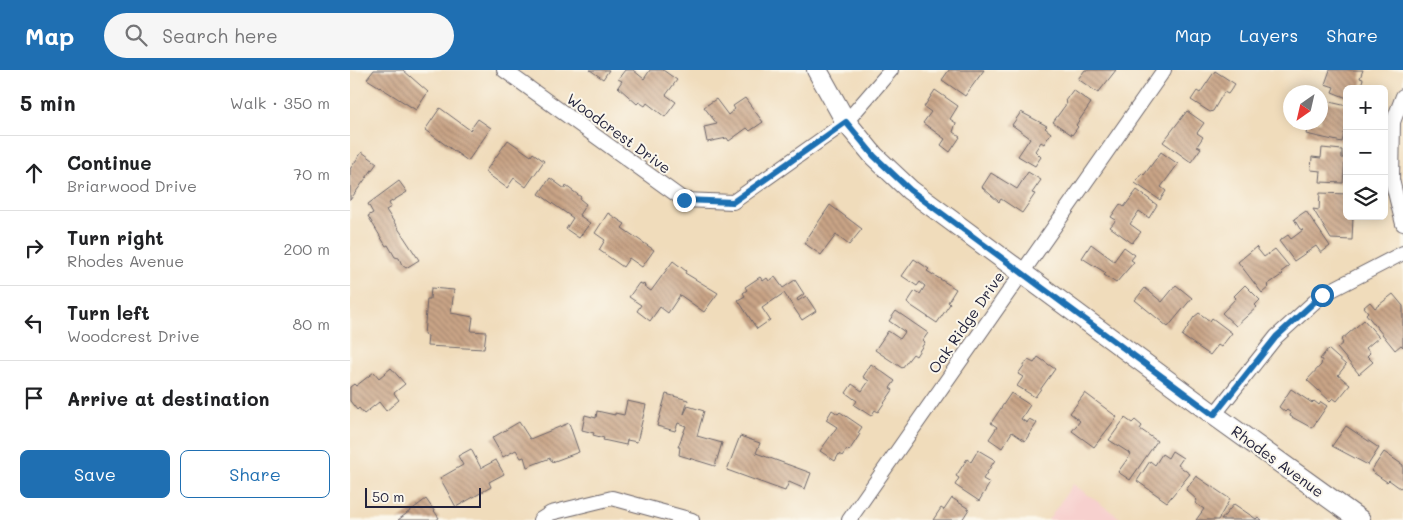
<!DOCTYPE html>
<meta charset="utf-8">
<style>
:root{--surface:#fff;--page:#f6f6f6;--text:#202124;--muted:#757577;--line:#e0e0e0;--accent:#1f6fb2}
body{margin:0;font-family:Mali,sans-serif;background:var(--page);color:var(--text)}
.controls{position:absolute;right:15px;top:15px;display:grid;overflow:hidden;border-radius:8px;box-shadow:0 2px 12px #0003}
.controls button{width:45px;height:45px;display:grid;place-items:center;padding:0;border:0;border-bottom:1px solid var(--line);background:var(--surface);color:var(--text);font:25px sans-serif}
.compass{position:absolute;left:933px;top:15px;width:45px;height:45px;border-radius:50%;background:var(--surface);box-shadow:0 2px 12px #0003;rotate:214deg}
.scale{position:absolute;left:15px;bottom:12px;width:116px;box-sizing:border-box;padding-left:5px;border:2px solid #22223b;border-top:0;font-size:14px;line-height:18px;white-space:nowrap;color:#22223b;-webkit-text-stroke:4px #fbf7ec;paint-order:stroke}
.stop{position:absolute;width:15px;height:15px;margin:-11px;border:4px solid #1f6fb2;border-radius:50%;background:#fff}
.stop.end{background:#1f6fb2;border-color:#fff;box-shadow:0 1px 5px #0008}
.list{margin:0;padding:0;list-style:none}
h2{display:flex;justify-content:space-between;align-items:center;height:65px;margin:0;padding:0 20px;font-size:21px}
h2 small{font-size:16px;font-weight:400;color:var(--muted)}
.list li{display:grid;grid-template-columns:32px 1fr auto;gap:15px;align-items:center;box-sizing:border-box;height:75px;padding:0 20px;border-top:1px solid var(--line)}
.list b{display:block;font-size:19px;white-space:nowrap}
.list p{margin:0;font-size:16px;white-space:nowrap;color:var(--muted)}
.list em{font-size:16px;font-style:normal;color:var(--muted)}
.actions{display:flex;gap:10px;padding:15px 20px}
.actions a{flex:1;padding:11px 0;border:1px solid var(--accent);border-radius:8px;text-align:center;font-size:18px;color:var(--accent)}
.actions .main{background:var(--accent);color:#fff}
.icon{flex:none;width:28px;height:28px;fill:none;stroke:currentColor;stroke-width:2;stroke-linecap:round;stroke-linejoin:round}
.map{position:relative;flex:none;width:1053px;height:450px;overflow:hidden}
header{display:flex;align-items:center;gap:30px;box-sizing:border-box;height:70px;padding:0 25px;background:var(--accent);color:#fff}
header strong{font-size:24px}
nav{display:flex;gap:28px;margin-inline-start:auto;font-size:18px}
.search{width:350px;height:45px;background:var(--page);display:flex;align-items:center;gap:12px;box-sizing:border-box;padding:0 18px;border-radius:28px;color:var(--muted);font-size:19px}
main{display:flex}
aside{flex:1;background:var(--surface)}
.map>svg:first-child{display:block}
</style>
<header>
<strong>Map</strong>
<div class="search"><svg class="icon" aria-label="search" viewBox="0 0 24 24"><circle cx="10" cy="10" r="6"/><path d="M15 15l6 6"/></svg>Search here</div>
<nav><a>Map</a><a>Layers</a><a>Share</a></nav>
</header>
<main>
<aside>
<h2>5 min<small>Walk · 350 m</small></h2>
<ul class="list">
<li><svg class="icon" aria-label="ahead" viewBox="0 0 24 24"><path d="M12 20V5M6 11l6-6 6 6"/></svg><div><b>Continue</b><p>Briarwood Drive</p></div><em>70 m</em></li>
<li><svg class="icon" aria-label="right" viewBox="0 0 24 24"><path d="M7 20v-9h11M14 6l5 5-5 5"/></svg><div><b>Turn right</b><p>Rhodes Avenue</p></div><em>200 m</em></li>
<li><svg class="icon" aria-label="left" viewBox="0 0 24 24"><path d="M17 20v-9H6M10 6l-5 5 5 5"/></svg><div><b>Turn left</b><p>Woodcrest Drive</p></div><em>80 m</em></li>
<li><svg class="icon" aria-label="arrive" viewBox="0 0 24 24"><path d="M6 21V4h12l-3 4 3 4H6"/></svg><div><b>Arrive at destination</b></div></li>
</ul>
<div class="actions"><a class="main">Save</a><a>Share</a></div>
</aside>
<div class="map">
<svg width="1053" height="450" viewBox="0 0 1053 450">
<defs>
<pattern id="building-back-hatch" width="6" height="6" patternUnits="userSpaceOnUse" patternTransform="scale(1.25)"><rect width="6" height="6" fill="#c9a486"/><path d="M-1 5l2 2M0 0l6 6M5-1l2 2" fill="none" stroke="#a3856f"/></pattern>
</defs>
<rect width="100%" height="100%" fill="#fbf7ec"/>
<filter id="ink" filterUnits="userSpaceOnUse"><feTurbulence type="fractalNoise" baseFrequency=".02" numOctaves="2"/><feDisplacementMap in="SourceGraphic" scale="10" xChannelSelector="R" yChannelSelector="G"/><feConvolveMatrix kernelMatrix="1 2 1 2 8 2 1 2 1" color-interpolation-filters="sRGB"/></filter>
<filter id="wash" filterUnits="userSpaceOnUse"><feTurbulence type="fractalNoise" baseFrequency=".0096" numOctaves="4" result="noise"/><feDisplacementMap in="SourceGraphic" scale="20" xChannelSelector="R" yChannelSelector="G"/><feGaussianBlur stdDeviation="1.12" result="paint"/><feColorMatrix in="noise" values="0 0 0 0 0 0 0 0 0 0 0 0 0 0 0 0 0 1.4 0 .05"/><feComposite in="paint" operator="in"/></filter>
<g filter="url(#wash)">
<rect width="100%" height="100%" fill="#f0dcbb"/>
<path fill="#f7d0ce" d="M723,414L773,450H698Z"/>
<g id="blocks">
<path fill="url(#building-back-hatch)" d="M24,0H53L78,22L66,40L17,9Z
M240,0H259L253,9Z
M275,0H283L294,9L300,0H313L327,10L316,25L326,32L315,47L297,33L295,36L289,32L287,34L268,17L272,11L268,9Z
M599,0H634L615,26L592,10Z
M735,0H766L748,23L728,9Z
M980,0H1013L1010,8L1013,9L1010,19H997V28L982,22L984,17L975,14Z
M865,1L885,14L878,24L874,22L863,41L860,42L841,30L847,21L850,23Z
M585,20L608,36L600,49L606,53L603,62L610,67L600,82L591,75L595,69L573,53L581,42L574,37Z
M723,20L741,33L726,55L728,57L722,65L703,52L717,33L715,31Z
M395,28L413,52L400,61L397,58L379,71L377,68L357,72L354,57L367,54L354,37L366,29L378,45L385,39L383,36Z
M971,30L997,36V51L992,72L956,64L959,52H971Z
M90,38L120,60L128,49L141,58L118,91L75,60Z
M837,41L854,53L847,63L853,67L847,76L851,78L841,92L813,72Z
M671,42L697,56L695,58L701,63L694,74L691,72L685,81L691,87L685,96L668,86L680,68L662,55Z
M158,70L181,86L183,83L194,91L176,117L164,108L157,118L135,102Z
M972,78L992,80V88H995L993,113L970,112L971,101L961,100L962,87L971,88Z
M12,82L27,93L0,130V99Z
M811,82L828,94L811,117L816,121L810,130L785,113L792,103L794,105Z
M678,102L691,110L682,123L685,124L672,143L651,129L649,132L632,117L641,103L667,119Z
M200,108L215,119L216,116L231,127L230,129L236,134L229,145L240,153L229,168L216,159L223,148L189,124Z
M49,111L57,122L39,133L41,137L36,140L69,190L56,198L52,195L49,188L45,187L38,175L36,176L18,146L23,143L18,134Z
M787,120L807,135L799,148L789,141L780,154L791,162L782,173L760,157L766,150L761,147L770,134L774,137Z
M970,123L997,124V146H1003L1002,170L981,169L963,139L969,140Z
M480,135L512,159L499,175L486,165L471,185L454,173Z
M956,141L980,176L971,183L966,176L944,191L929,171L938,165L941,169L953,160L950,159L944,149Z
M258,143L275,154L272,158L304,180L292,197L279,188L273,197L249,180L255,170L245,163Z
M741,174L764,191L774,177L785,185L781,190L784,192L766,213L754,205L756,203L732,188Z
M906,177L914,187L925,179L939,196L931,202L933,204L917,215L919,217L912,223L888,192Z
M564,189L579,199L577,201L606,219L598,232L600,234L587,253L557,233L565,221L570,224L575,216L570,212L567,216L552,206Z
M323,191L336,201L335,203L368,223L354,242L330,225L318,243L310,237L300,251L287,241L291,235L279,227L289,213L295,215L294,216L301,221Z
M410,207L413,211L417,208L419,211L425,207L433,218L445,210L454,224L447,229L448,231L456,226L466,241L452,250L434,223L412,238L420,250L407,259L388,230L395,226L393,223L397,220L395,217Z
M826,215L842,228L818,257L785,230L795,218L812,232Z
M895,215L910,230L905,235L907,237L886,256L872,243L886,228L884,226Z
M81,218L104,220L101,243L123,247L121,261L136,262L134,279L77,276L78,266L74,265L77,229H80Z
M1043,224L1053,236V277L1051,275L1045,280L1016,244L1018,242L1014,237L1020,232L1025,238Z
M546,241L578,263L573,270L575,272L566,286L563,284L552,298L525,280L538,261L550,269L555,262L539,251Z
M849,243L860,251L862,248L882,263L871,277L868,275L860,285L832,266L844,247Z
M1014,250L1029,267L1016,278L1020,283L1017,286L1023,292L1009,304L987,278L993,273L991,270Z
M978,279L996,295L988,305L1000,315L987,331L983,328L980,331L957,310L971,295L972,290L970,289Z
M688,287L705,299L685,327L667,316L673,307L668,304L678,290L684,293Z
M521,294L545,311L540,318L543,320L528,342L525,340L521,346L504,335L507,331L496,323L502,314L512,321L519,311L513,307Z
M41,298L55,314L44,323L49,330L36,341L29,332L14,344L9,338L7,340L0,331V317L4,314L6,316L24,302L29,308Z
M941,319L962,333L964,331L969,335L971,332L977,336L962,358L940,346L941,343L937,340L935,342L929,337Z
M661,323L680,335L671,349L677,353L679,349L687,353L675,371L662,362L652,378L639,369L647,357L641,353Z
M735,323L767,347L744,377L722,361L730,351L720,343Z
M316,324L338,330L334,344L338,336L354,341L347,366L372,373L365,396L329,385L330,377H328L336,356L328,353L325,361L307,356Z
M277,331L296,335L287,372L277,370L276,375L253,370L254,368L243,365L244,363L232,360L235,345L246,348L247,341L265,345V343L274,345Z
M482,340L488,344L490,342L512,357L508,363L510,364L499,381L497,379L492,386L489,384L485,391L470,381L487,357L476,350Z
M775,348L782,353L785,350L792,356L790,359L807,371L780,410L768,402L781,384L759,370Z
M169,352L180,369L219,353L229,382L202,392L200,388L177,397L174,387L171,388L166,380L153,387L142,368Z
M996,356L1029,378L1018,395L982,376Z
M390,366L410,373L406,383L461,403L455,419L439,412L435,421L377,400Z
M121,379L131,398L146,390L154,404L139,412L141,417L106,437L90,408L113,395L108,386Z
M628,380L645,390L633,409L640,413L629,431L605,415L609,408L606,406L617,389L621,392Z
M822,381L833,388L828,395L840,404L817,432L787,411L800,391L805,395L812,384L818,388Z
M1034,382L1053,395V416L1050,418L1039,410L1037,412L1021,401Z
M846,406L880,429L868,450H846L854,439L845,433L847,430L836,420Z
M602,428L619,439L612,450H583L591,438L594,440Z
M76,429L89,448L86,450H48Z
M884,434L906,449L908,447L912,450H871Z"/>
</g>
</g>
<g filter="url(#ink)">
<use href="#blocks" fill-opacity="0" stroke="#6a6368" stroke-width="1"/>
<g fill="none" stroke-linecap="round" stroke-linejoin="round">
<defs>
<path id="street" d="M154,0L334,130L383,132L496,52L541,0
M1053,26L1043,52L1042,110L1053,154
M864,345L926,267L972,225L1053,183
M190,450L201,443L262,428L342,450
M499,450L814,0"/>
<path id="secondary" d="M467,0L496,52L524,86L560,120L864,345L1010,450"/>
</defs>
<use href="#street" stroke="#6a6368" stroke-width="16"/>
<use href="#secondary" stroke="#6a6368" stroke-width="22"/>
<use href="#street" stroke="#fff" stroke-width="14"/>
<use href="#secondary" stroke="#fff" stroke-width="20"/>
</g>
</g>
<g fill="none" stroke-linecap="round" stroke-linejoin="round" filter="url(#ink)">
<path stroke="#1f6fb2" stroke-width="6" d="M334,130L383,132L496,52L524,86L560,120L864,345L926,267L972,225"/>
</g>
<g text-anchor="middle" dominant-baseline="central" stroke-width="4" stroke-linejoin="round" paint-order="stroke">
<g font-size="15" fill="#22223b" stroke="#fbf7ec">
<text transform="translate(269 63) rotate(36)">Woodcrest Drive</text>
<text transform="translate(616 252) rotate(-55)">Oak Ridge Drive</text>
<text transform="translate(928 391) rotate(36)">Rhodes Avenue</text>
</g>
</g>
</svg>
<div class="controls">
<button>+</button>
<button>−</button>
<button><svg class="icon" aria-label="layers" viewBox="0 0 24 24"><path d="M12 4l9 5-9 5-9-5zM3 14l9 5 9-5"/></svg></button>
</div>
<svg class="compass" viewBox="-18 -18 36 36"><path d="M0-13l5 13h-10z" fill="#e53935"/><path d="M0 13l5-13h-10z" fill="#757577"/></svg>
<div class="scale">50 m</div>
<div class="stop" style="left:972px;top:225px"></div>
<div class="stop end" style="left:334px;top:130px"></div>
</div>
</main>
